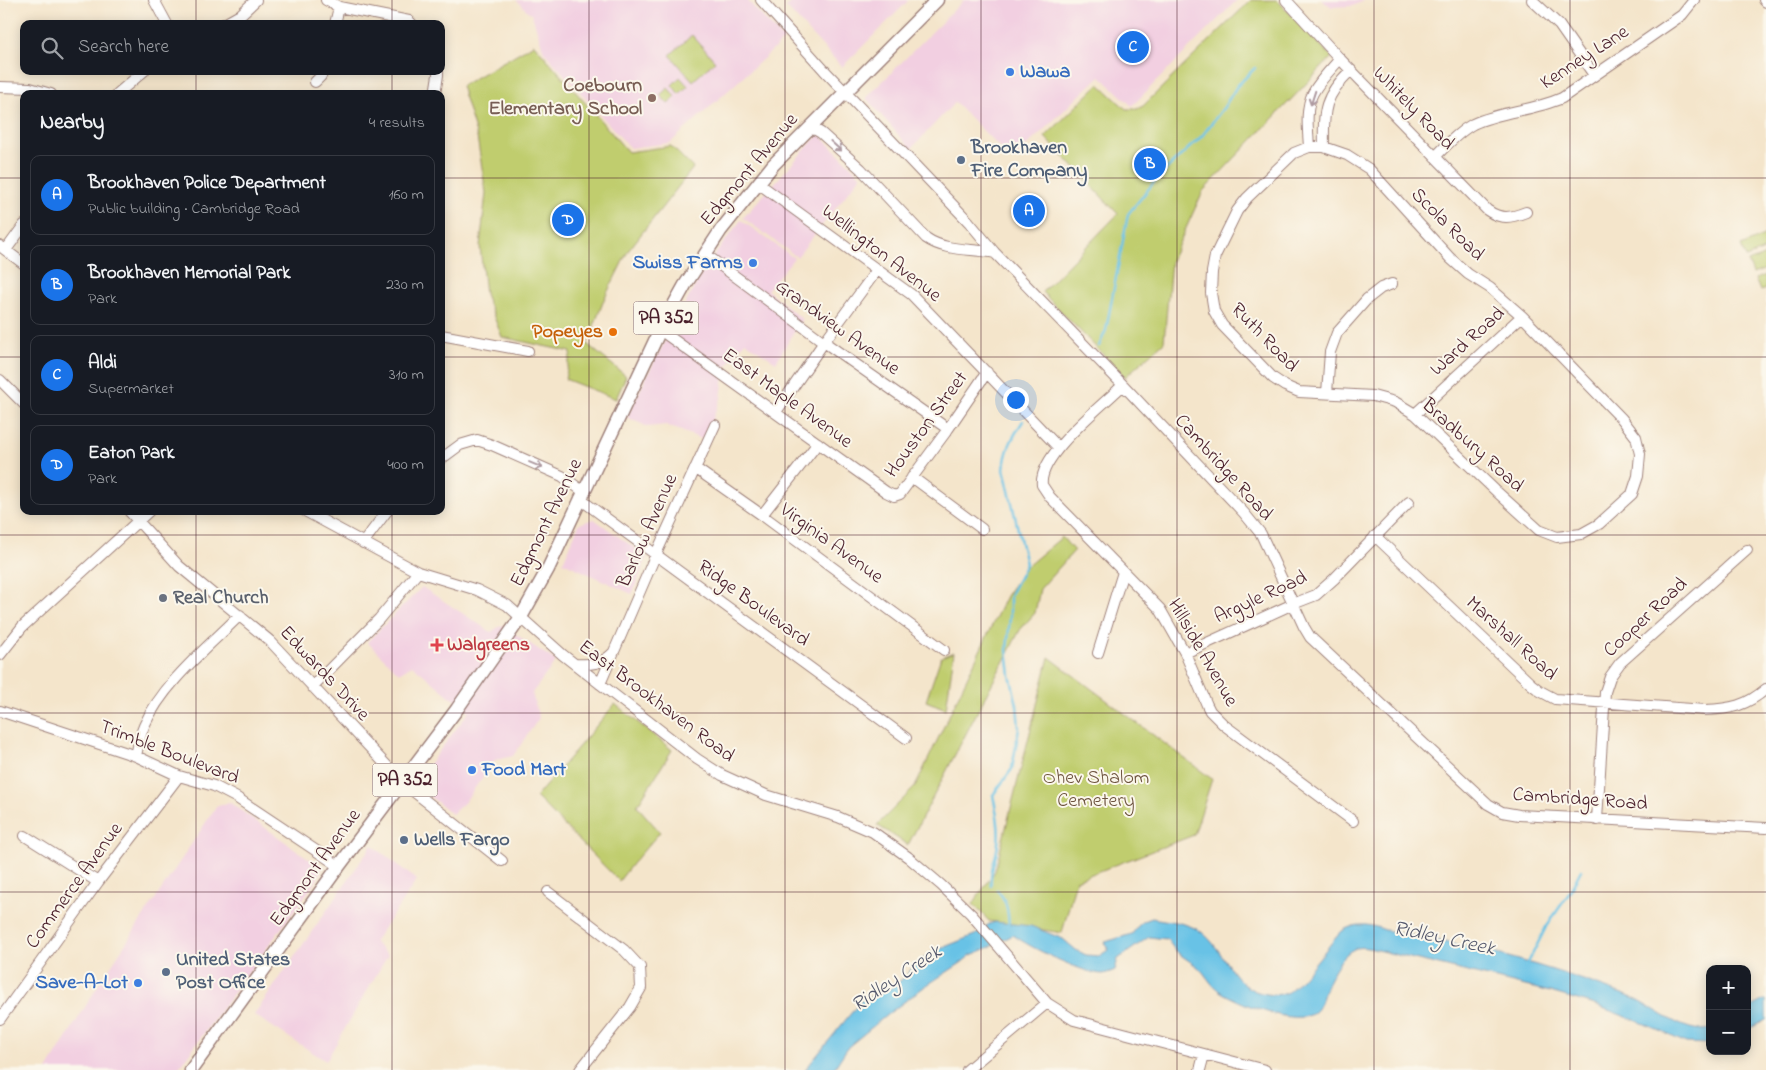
<!DOCTYPE html>
<meta charset="utf-8">
<style>
:root{--surface:#171b24;--page:#20242c;--text:#f1f3f6;--muted:#9ea1a6;--line:#363941;--accent:#1a73e8}
body{margin:0;font-family:"Indie Flower",sans-serif;background:var(--page);color:var(--text)}
.controls{position:absolute;right:15px;bottom:15px;display:grid;overflow:hidden;border-radius:10px;box-shadow:0 2px 12px #0003}
.controls button{width:45px;height:45px;display:grid;place-items:center;padding:0;border:0;border-bottom:1px solid var(--line);background:var(--surface);color:var(--text);font:25px sans-serif}
.you{position:absolute;left:1015px;top:399px;width:18px;height:18px;margin:-12px;border:4px solid #fff;border-radius:50%;background:#1a73e8;box-shadow:0 0 0 8px #1a73e833}
.badge{display:grid;place-items:center;width:32px;height:32px;border-radius:50%;background:var(--accent);color:#fff;font-size:16px;font-weight:700}
.pin{position:absolute;translate:-50% -50%;border:2px solid #fff;box-shadow:0 1px 5px #0006}
.list{margin:0;padding:0;list-style:none}
h2{display:flex;justify-content:space-between;align-items:center;height:65px;margin:0;padding:0 20px;font-size:21px}
h2 small{font-size:16px;font-weight:400;color:var(--muted)}
.list li{display:grid;grid-template-columns:32px 1fr auto;gap:15px;align-items:center;box-sizing:border-box;height:80px;margin:0 10px 10px;padding:0 10px;border:1px solid var(--line);border-radius:10px}
.list b{display:block;font-size:19px;white-space:nowrap}
.list p{margin:0;font-size:16px;white-space:nowrap;color:var(--muted)}
.list em{font-size:16px;font-style:normal;color:var(--muted)}
.icon{flex:none;width:28px;height:28px;fill:none;stroke:currentColor;stroke-width:2;stroke-linecap:round;stroke-linejoin:round}
.map{position:relative;flex:none;width:1766px;height:1070px;overflow:hidden}
.search{position:absolute;background:var(--surface);box-shadow:0 2px 12px #0003;left:20px;top:20px;width:425px;height:55px;display:flex;align-items:center;gap:12px;box-sizing:border-box;padding:0 18px;border-radius:10px;color:var(--muted);font-size:19px}
.panel{position:absolute;background:var(--surface);box-shadow:0 2px 12px #0003;left:20px;top:90px;width:425px;height:425px;border-radius:10px}
.map>svg:first-child{display:block}
</style>
<div class="map">
<svg width="1766" height="1070" viewBox="0 0 1766 1070">
<rect width="100%" height="100%" fill="#fbf7ec"/>
<filter id="ink" filterUnits="userSpaceOnUse"><feTurbulence type="fractalNoise" baseFrequency=".02" numOctaves="2"/><feDisplacementMap in="SourceGraphic" scale="10" xChannelSelector="R" yChannelSelector="G"/><feConvolveMatrix kernelMatrix="1 2 1 2 8 2 1 2 1" color-interpolation-filters="sRGB"/></filter>
<filter id="wash" filterUnits="userSpaceOnUse"><feTurbulence type="fractalNoise" baseFrequency=".0096" numOctaves="4" result="noise"/><feDisplacementMap in="SourceGraphic" scale="20" xChannelSelector="R" yChannelSelector="G"/><feGaussianBlur stdDeviation="1.12" result="paint"/><feColorMatrix in="noise" values="0 0 0 0 0 0 0 0 0 0 0 0 0 0 0 0 0 1.4 0 .05"/><feComposite in="paint" operator="in"/></filter>
<g filter="url(#wash)">
<rect width="100%" height="100%" fill="#f4e5cb"/>
<path fill="#f2cfe1" d="M516,0H747L784,40L670,143L630,148L544,52L532,15Z
M793,0H909L842,67L786,7Z
M964,0H1237L1132,106L1100,76L1012,160L955,102L911,149L866,98Z
M1321,0H1364L1353,6L1332,7Z
M819,134L861,176L797,257L743,218Z
M741,220L794,258L767,290L802,319L776,362L745,342L725,368L721,398L704,440L666,425L648,427L627,417L654,362L704,269Z
M594,519L647,557L632,594L563,562L579,524Z
M422,587L491,632L502,625L556,661L532,693L539,718L513,756L495,760L464,803L452,814L414,784L469,712L412,665L399,673L367,642Z
M229,802L322,868L317,880L177,1070H47L99,984L216,807Z
M372,845L417,880L374,942L388,955L326,1061L254,1015Z"/>
<path fill="#c0cd6e" stroke="#85764c" d="M1251,0H1277L1332,57L1203,191L1171,261L1164,342L1125,377L1042,292L1118,214L1045,137L1099,84L1126,109H1137L1143,106Z
M692,35L715,61L693,81L670,55Z
M534,44L628,152L671,146L693,168L628,251L605,297L587,344L626,376L616,399L565,379L571,352L502,337L485,294L480,246L486,193L477,137L461,86Z
M680,77L688,86L679,94L672,85Z
M668,88L676,97L668,104L660,95Z
M1766,235V249L1746,258L1741,246Z
M1766,255V269L1753,274L1748,262Z
M1766,275V289L1760,291L1755,279Z
M1062,537L1074,551L1040,589L1035,613L1020,630L908,845L877,825L915,787L1006,596L1026,567Z
M954,652L946,709L926,701L941,657Z
M1049,657L1212,779L1194,835L1076,880L1062,933L989,921L973,904L995,871Z
M615,704L672,750L637,806L660,832L632,864L619,881L536,797Z"/>
<path fill="#68c2e6" stroke="#597088" d="M1152,918C1167,921 1186,922 1200,931C1226,949 1231,990 1267,994C1272,995 1280,995 1286,993C1297,988 1330,943 1342,931C1357,922 1370,924 1385,930C1416,937 1448,942 1478,949C1530,962 1581,978 1630,997C1654,1006 1683,1035 1710,1029V1044L1686,1043L1645,1024L1592,1004L1550,992L1373,949C1367,948 1360,946 1354,949C1342,954 1332,973 1327,985C1323,994 1322,1005 1314,1012C1297,1029 1234,1001 1218,990C1210,984 1205,973 1198,967C1193,963 1187,960 1182,956C1176,952 1171,945 1167,939L1149,937L1118,959L1115,970C1111,972 1107,973 1103,974C1084,974 1029,947 1013,935L988,948L971,955L961,963L924,987L888,1014L848,1047L833,1070H805L861,1001L892,987L905,977L915,965L932,952L977,934L989,924L995,922L1031,926L1063,939L1076,950L1086,955L1099,956L1108,950L1105,942L1132,934L1138,926L1144,921Z
M1764,1000H1766V1020L1747,1030V1009Z"/>
<g fill="none" stroke-linecap="round" stroke-linejoin="round">
<path stroke="#68c2e6" stroke-width="2.5" d="M1099,346L1106,330L1128,214L1160,175L1202,136L1224,107L1237,86L1255,68
M991,886C989,870 997,858 998,843C1000,827 996,810 993,795L1012,769L1019,728L1017,705L1010,675L1007,650L1010,617V595L1026,564L1004,469C1006,449 1012,438 1023,421
M997,890C1007,900 1008,911 1009,925
M1527,965L1546,927L1568,895L1581,870"/>
</g>
</g>
<g filter="url(#ink)">
<g fill="none" stroke-linecap="round" stroke-linejoin="round">
<defs>
<path id="minor" d="M154,0L167,24
M326,0L339,7L409,21L412,24
M761,0L824,70L969,222L995,253L1123,385L1244,513L1261,534L1304,627L1310,637L1488,804L1502,812L1519,815L1766,828
M1286,0L1340,59L1487,210C1501,220 1511,218 1526,212
M1532,0L1559,25L1594,75
M1764,0L1766,2
M224,24L240,15L256,0
M335,24L339,7
M315,82L321,76L323,71
M0,87L30,88L51,94
M117,94L144,71
M435,94L438,75V71
M808,129L816,130L821,133L861,169L926,238C946,252 972,248 995,253
M1309,147H1324L1347,155L1369,169L1450,258L1468,274L1490,288L1522,316L1622,419L1636,437L1640,454L1638,476L1632,494L1599,524L1581,534L1557,537L1539,530L1497,492L1415,414L1395,402L1373,396L1299,392L1285,386L1273,378L1222,325L1214,311L1211,293L1212,272L1215,256L1237,211L1247,198L1294,153Z
M1309,147C1308,130 1305,108 1313,93C1320,80 1331,69 1340,59
M1324,147C1323,110 1324,96 1351,70
M1435,157C1447,145 1458,132 1473,124C1501,111 1533,111 1562,98L1682,15L1694,0
M758,183L912,295L1058,447
M0,246L24,264
M6,250L24,225
M705,254L824,342L948,429
M660,330L886,492L894,496L900,494L948,429L987,372
M441,335L528,351
M0,380L24,404
M1123,385C1102,406 1038,455 1042,485L1050,497L1160,609L1185,653L1207,705L1210,711L1224,725L1353,821
M1327,393L1330,352L1337,333L1367,299L1381,288L1392,284
M776,412L824,342L877,270
M1415,414L1522,316
M441,459L460,445L477,440L492,445L562,476L584,492
M695,468L762,515L944,650
M912,477L982,529
M580,499L906,738
M129,511L179,566L270,641L403,783L502,861
M305,511L418,572L477,590L507,605L563,655L697,759L722,775L766,795L838,817L873,832L908,857L941,885L971,914L1047,1003L1074,1020L1265,1070
M762,515L818,443
M1375,536L1531,684L1540,691L1555,699L1705,710C1731,709 1746,706 1766,689
M363,543L387,511
M1098,653L1123,572
M1185,653L1293,604L1316,595L1334,579L1409,502
M0,655L22,627L149,511
M576,664C591,665 602,664 613,653
M600,684L656,554L715,425
M312,687L379,619L418,572
M0,711L136,756L179,776L214,786L237,798L339,866
M136,756C138,746 140,735 144,726C163,683 207,648 240,615
M1597,820L1605,692L1610,677L1620,663L1747,550
M25,836L98,882
M548,892L624,950L640,967L641,988L630,1007L580,1070
M0,1019L98,882L179,776
M967,1070L1047,1003
M1200,1070L1204,1055"/>
<path id="major" d="M191,1070L339,866L457,709L521,617L548,569L660,330L685,285L721,230L773,165L937,0"/>
</defs>
<use href="#minor" stroke="#9f827b" stroke-width="12"/>
<use href="#major" stroke="#9f827b" stroke-width="15"/>
<use href="#minor" stroke="#fff" stroke-width="10"/>
<use href="#major" stroke="#fff" stroke-width="12"/>
</g>
<defs><path id="oneway-shaft" d="M-6 0H5M1.5-3L5.5 0L1.5 3" fill="none" stroke-width="1.6" stroke-linecap="round" stroke-linejoin="round" transform="scale(1.25)"/></defs>
<g stroke="#ae9aa0">
<use href="#oneway-shaft" transform="translate(1313 98) rotate(108)"/>
<use href="#oneway-shaft" transform="translate(836 146) rotate(42)"/>
<use href="#oneway-shaft" transform="translate(536 465) rotate(23)"/>
</g>
</g>
<path fill="none" stroke="#4a1f2b" stroke-width="1" stroke-opacity="0.55" d="M196,0V24M392,0V24M589,0V1070M785,0V1070M981,0V1070M1177,0V1070M1374,0V1070M1570,0V1070M196,71V94M392,71V94M0,178H24M441,178H1766M0,357H24M441,357H1766M196,511V1070M392,511V1070M0,535H1766M0,713H1766M0,892H1766"/>
<g fill="#3f7fe0" stroke="#fbf7ec" stroke-width="2">
<circle cx="1010" cy="72" r="5"/>
<circle cx="753" cy="263" r="5"/>
<circle cx="472" cy="770" r="5"/>
<circle cx="138" cy="983" r="5"/>
</g>
<circle fill="#8d6e63" stroke="#fbf7ec" stroke-width="2" cx="652" cy="98" r="5"/>
<g fill="#5c6f8a" stroke="#fbf7ec" stroke-width="2">
<circle cx="961" cy="160" r="5"/>
<circle cx="404" cy="840" r="5"/>
<circle cx="166" cy="972" r="5"/>
</g>
<circle fill="#e8710a" stroke="#fbf7ec" stroke-width="2" cx="613" cy="332" r="5"/>
<circle fill="#6b7280" stroke="#fbf7ec" stroke-width="2" cx="163" cy="598" r="5"/>
<path fill="#e0444e" stroke="#fbf7ec" stroke-width="2" d="M434.5 637.5h5v5h5v5h-5v5h-5v-5h-5v-5h5z"/>
<g text-anchor="middle" dominant-baseline="central" stroke-width="4" stroke-linejoin="round" paint-order="stroke">
<g fill="#fbf7ec" stroke="#7f6065" stroke-width="1">
<rect x="633.5" y="301.5" width="65" height="33" rx="4"/>
<rect x="372.5" y="763.5" width="65" height="33" rx="4"/>
</g>
<g font-size="19" font-weight="bold" fill="#4a1f2b">
<text x="666" y="318">PA 352</text>
<text x="405" y="780">PA 352</text>
</g>
<g font-size="20" fill="#4a1f2b" stroke="#fbf7ec">
<text transform="translate(1585 58) rotate(-33)">Kenney Lane</text>
<text transform="translate(1413 109) rotate(46)">Whitely Road</text>
<text transform="translate(750 170) rotate(-50)">Edgmont Avenue</text>
<text transform="translate(1447 225) rotate(45)">Scola Road</text>
<text transform="translate(881 254) rotate(38)">Wellington Avenue</text>
<text transform="translate(837 328) rotate(36)">Grandview Avenue</text>
<text transform="translate(1264 338) rotate(46)">Ruth Road</text>
<text transform="translate(1468 342) rotate(-42)">Ward Road</text>
<text transform="translate(787 399) rotate(36)">East Maple Avenue</text>
<text transform="translate(927 425) rotate(-54)">Houston Street</text>
<text transform="translate(1472 446) rotate(42)">Bradbury Road</text>
<text transform="translate(1223 468) rotate(48)">Cambridge Road</text>
<text transform="translate(547 523) rotate(-64)">Edgmont Avenue</text>
<text transform="translate(648 531) rotate(-66)">Barlow Avenue</text>
<text transform="translate(831 544) rotate(36)">Virginia Avenue</text>
<text transform="translate(1261 598) rotate(-25)">Argyle Road</text>
<text transform="translate(753 604) rotate(36)">Ridge Boulevard</text>
<text transform="translate(1646 618) rotate(-43)">Cooper Road</text>
<text transform="translate(1511 639) rotate(42)">Marshall Road</text>
<text transform="translate(1202 653) rotate(60)">Hillside Avenue</text>
<text transform="translate(324 674) rotate(47)">Edwards Drive</text>
<text transform="translate(656 702) rotate(37)">East Brookhaven Road</text>
<text transform="translate(169 753) rotate(21)">Trimble Boulevard</text>
<text transform="translate(1580 800) rotate(4)">Cambridge Road</text>
<text transform="translate(316 868) rotate(-54)">Edgmont Avenue</text>
<text transform="translate(75 886) rotate(-54)">Commerce Avenue</text>
</g>
<g font-size="20" font-weight="bold" fill="#366cbe" stroke="#fbf7ec" text-anchor="start">
<text x="1020" y="72">Wawa</text>
<text x="743" y="263" text-anchor="end">Swiss Farms</text>
<text x="482" y="770">Food Mart</text>
<text x="128" y="983" text-anchor="end">Save-A-Lot</text>
</g>
<g font-size="20" font-weight="bold" fill="#785e54" stroke="#fbf7ec" text-anchor="end">
<text x="642" y="86">Coebourn<tspan x="642" dy="23">Elementary School</tspan></text>
</g>
<g font-size="20" font-weight="bold" fill="#4e5e75" stroke="#fbf7ec" text-anchor="start">
<text x="971" y="148">Brookhaven<tspan x="971" dy="23">Fire Company</tspan></text>
<text x="414" y="840">Wells Fargo</text>
<text x="176" y="960">United States<tspan x="176" dy="23">Post Office</tspan></text>
</g>
<g font-size="20" font-weight="bold" fill="#c56008" stroke="#fbf7ec" text-anchor="end">
<text x="603" y="332">Popeyes</text>
</g>
<g font-size="20" font-weight="bold" fill="#5b616d" stroke="#fbf7ec" text-anchor="start">
<text x="173" y="598">Real Church</text>
</g>
<g font-size="20" font-weight="bold" fill="#be3a42" stroke="#fbf7ec" text-anchor="start">
<text x="447" y="645">Walgreens</text>
</g>
<g font-size="20" fill="#6d533f" stroke="#fbf7ec">
<text x="1096" y="778">Ohev Shalom<tspan x="1096" dy="23">Cemetery</tspan></text>
</g>
<g font-size="21" font-style="italic" fill="#54586c" stroke="#fbf7ec">
<text transform="translate(1444 939) rotate(12)">Ridley Creek</text>
<text transform="translate(897 979) rotate(-34)">Ridley Creek</text>
</g>
</g>
</svg>
<div class="controls">
<button>+</button>
<button>−</button>
</div>
<div class="you"></div>
<div class="pin badge" style="left:1029px;top:211px">A</div>
<div class="pin badge" style="left:1150px;top:164px">B</div>
<div class="pin badge" style="left:1133px;top:47px">C</div>
<div class="pin badge" style="left:568px;top:220px">D</div>
<div class="search"><svg class="icon" aria-label="search" viewBox="0 0 24 24"><circle cx="10" cy="10" r="6"/><path d="M15 15l6 6"/></svg>Search here</div>
<section class="panel">
<h2>Nearby<small>4 results</small></h2>
<ul class="list">
<li><span class="badge">A</span><div><b>Brookhaven Police Department</b><p>Public building · Cambridge Road</p></div><em>160 m</em></li>
<li><span class="badge">B</span><div><b>Brookhaven Memorial Park</b><p>Park</p></div><em>230 m</em></li>
<li><span class="badge">C</span><div><b>Aldi</b><p>Supermarket</p></div><em>310 m</em></li>
<li><span class="badge">D</span><div><b>Eaton Park</b><p>Park</p></div><em>400 m</em></li>
</ul>
</section>
</div>
